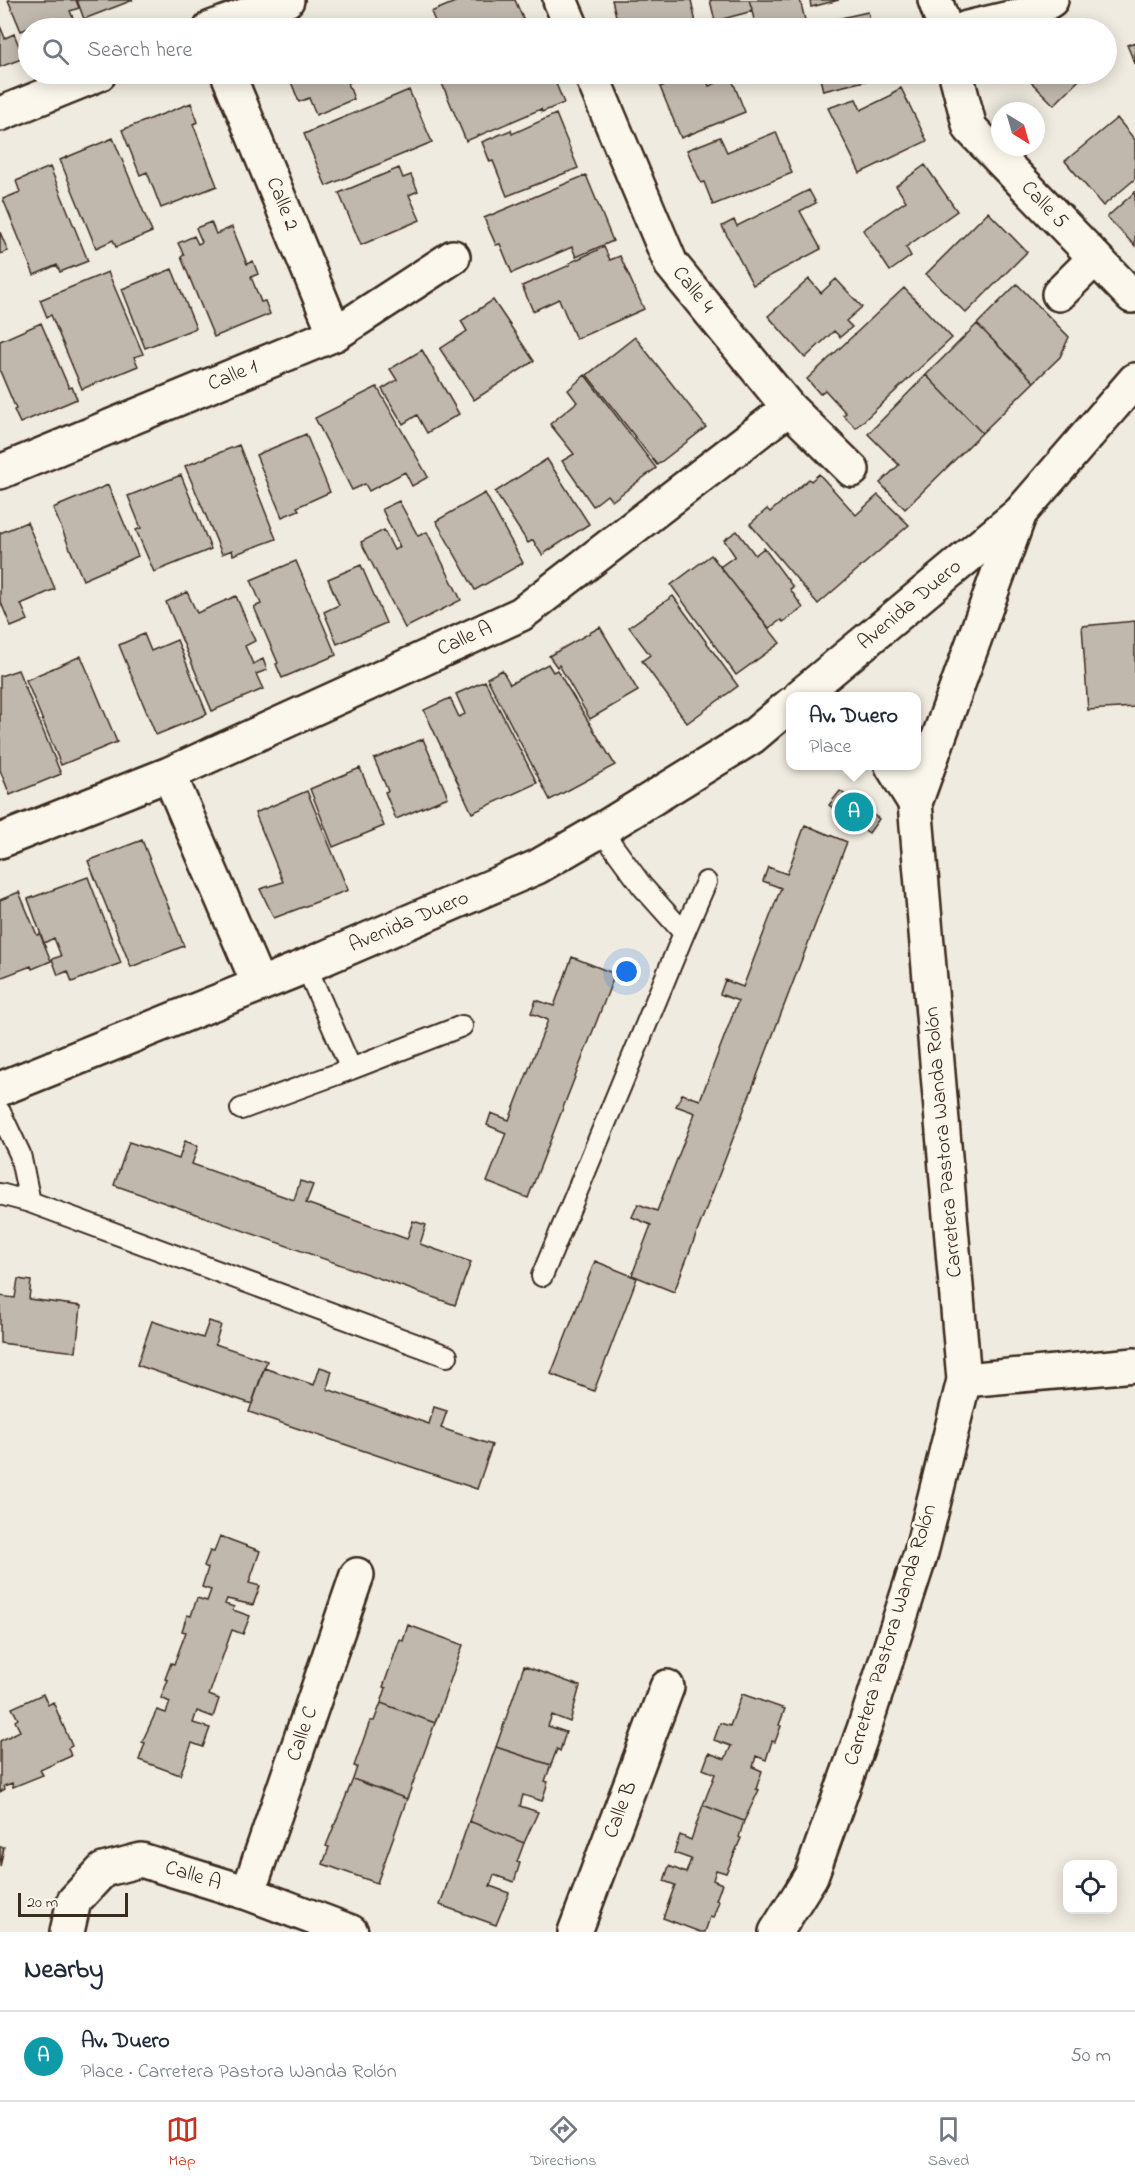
<!DOCTYPE html>
<meta charset="utf-8">
<style>
:root{--surface:#fff;--page:#f2f2f3;--text:#1f2937;--muted:#747a83;--line:#e0e1e3;--accent:#c8321e}
body{margin:0;font-family:"Indie Flower",sans-serif;background:var(--page);color:var(--text)}
.controls{position:absolute;right:18px;bottom:18px;display:grid;overflow:hidden;border-radius:12px;box-shadow:0 3px 15px #0003}
.controls button{width:54px;height:54px;display:grid;place-items:center;padding:0;border:0;border-bottom:2px solid var(--line);background:var(--surface);color:var(--text);font:30px sans-serif}
.compass{position:absolute;left:991px;top:102px;width:54px;height:54px;border-radius:50%;background:var(--surface);box-shadow:0 3px 15px #0003;rotate:143deg}
.scale{position:absolute;left:18px;bottom:15px;width:110px;box-sizing:border-box;padding-left:6px;border:3px solid #3b2a1e;border-top:0;font-size:16px;line-height:21px;white-space:nowrap;color:#3b2a1e;-webkit-text-stroke:4px #fbf7ec;paint-order:stroke}
.you{position:absolute;left:627px;top:972px;width:21px;height:21px;margin:-15px;border:4px solid #fff;border-radius:50%;background:#1a73e8;box-shadow:0 0 0 9px #1a73e833}
.badge{display:grid;place-items:center;width:39px;height:39px;border-radius:50%;background:var(--accent);color:#fff;font-size:20px;font-weight:700}
.pin{position:absolute;translate:-50% -50%;border:3px solid #fff;box-shadow:0 2px 6px #0006}
.popup{position:absolute;left:786px;top:692px;width:135px;height:78px;box-sizing:border-box;display:grid;place-content:center;border-radius:12px;background:var(--surface);filter:drop-shadow(0 2px 4px #0005);font-size:20px;white-space:nowrap;color:var(--muted)}
.popup b{font-size:22px;color:var(--text)}
.popup::after{content:'';position:absolute;left:50%;top:100%;margin-left:-12px;border:12px solid transparent;border-top-color:var(--surface)}
.list{margin:0;padding:0;list-style:none}
h2{display:flex;justify-content:space-between;align-items:center;height:78px;margin:0;padding:0 24px;font-size:26px}
h2 small{font-size:20px;font-weight:400;color:var(--muted)}
.list li{display:grid;grid-template-columns:39px 1fr auto;gap:18px;align-items:center;box-sizing:border-box;height:90px;padding:0 24px;border-top:2px solid var(--line)}
.list b{display:block;font-size:22px;white-space:nowrap}
.list p{margin:0;font-size:20px;white-space:nowrap;color:var(--muted)}
.list em{font-size:20px;font-style:normal;color:var(--muted)}
.icon{flex:none;width:33px;height:33px;fill:none;stroke:currentColor;stroke-width:2;stroke-linecap:round;stroke-linejoin:round}
.map{position:relative;flex:none;width:1135px;height:1932px;overflow:hidden}
.search{position:absolute;background:var(--surface);box-shadow:0 3px 15px #0003;left:18px;right:18px;top:18px;height:66px;display:flex;align-items:center;gap:15px;box-sizing:border-box;padding:0 21px;border-radius:33px;color:var(--muted);font-size:22px}
.sheet{height:168px;background:var(--surface)}
nav{display:flex;justify-content:space-around;align-items:center;box-sizing:border-box;height:84px;border-top:2px solid var(--line);background:var(--surface);font-size:16px;color:var(--muted)}
nav a{display:grid;justify-items:center;gap:3px}
nav .on{color:var(--accent)}
.map>svg:first-child{display:block}
</style>
<div class="map">
<svg width="1135" height="1932" viewBox="0 0 1135 1932">
<rect width="100%" height="100%" fill="#f0ebe0"/>
<filter id="ink" filterUnits="userSpaceOnUse"><feTurbulence type="fractalNoise" baseFrequency=".0167" numOctaves="2"/><feDisplacementMap in="SourceGraphic" scale="12" xChannelSelector="R" yChannelSelector="G"/><feConvolveMatrix kernelMatrix="1 2 1 2 8 2 1 2 1" color-interpolation-filters="sRGB"/></filter>
<g filter="url(#ink)">
<path fill="#c0b8ad" stroke="#3b2a1e" stroke-width="1.5" d="M8,0H76L79,8L70,11L76,25L68,28H35L34,26L21,31Z
M77,0H133L84,19Z
M460,0H515L527,28H438L431,12Z
M612,0H691L696,23L672,28H619Z
M710,0H749L752,9L749,12L715,21Z
M749,0H800L806,24L787,28H756L752,11L749,12L752,9Z
M810,0H839L811,7Z
M868,12L872,28H838L836,19Z
M0,26L5,38L14,34L24,58L0,67Z
M1135,42V64L1127,45Z
M288,74H372L348,83L354,99L316,115L309,98L299,102Z
M460,74H552L564,103L542,112L541,109L466,141L441,81Z
M694,74H704L709,86L731,77L745,112L681,138L660,87Z
M819,74H894L823,91Z
M1032,74H1085L1054,105L1027,78Z
M901,88L927,141L860,173L828,108L856,99L861,110L892,95V93Z
M409,90L432,142L326,186L304,134Z
M191,103L198,122L193,124L217,186L161,208L147,172L140,175L122,130Z
M556,114L578,168L507,196L493,161L490,162L482,142L511,130L512,134Z
M1117,118L1135,140V179L1103,206L1065,161Z
M776,132L792,173L713,205L704,182L701,183L687,150L720,137L727,152Z
M113,138L152,232L116,247L113,240L96,248L60,160Z
M925,165L957,211L906,247L911,256L890,271L863,230L906,201L896,186Z
M50,167L88,261L60,272L57,265L34,275L3,199L20,192L16,181Z
M399,168L403,178L411,175L418,191L409,195L420,220L361,245L339,193Z
M586,175L613,241L576,257L572,247L512,273L500,244L496,245L484,218Z
M809,190L816,203L800,211L821,249L753,285L722,226L734,220L737,226Z
M1135,192V246L1107,217Z
M988,212L1027,252L966,313L926,274Z
M211,222L216,234L232,227L247,264L253,261L258,274L251,277L261,302L265,301L270,314L214,337L181,257L184,255L178,243L194,236L198,244L202,242L196,228Z
M0,232L8,251L0,254Z
M604,247L610,260L620,256L644,309L576,339L559,299L533,311L522,286L570,265L569,263Z
M172,269L196,328L145,348L122,289Z
M108,272L143,354L134,357L138,366L82,389L51,315L47,317L40,300Z
M809,279L821,293L836,279L862,307L846,321L852,327L840,337L834,331L805,358L768,316Z
M1017,284L1069,337L1060,357L1034,382L977,324Z
M904,288L952,338L856,428L843,415L846,413L825,390L820,394L807,379Z
M493,300L534,361L474,400L440,349L467,331L461,321Z
M41,323L69,388L72,387L77,399L20,423L14,410L16,409L0,371V341Z
M977,324L1034,382L982,433L926,375Z
M635,337L706,427L657,465L587,375Z
M422,350L459,414L427,433L417,415L403,424L382,389L397,380L390,369Z
M585,375L656,468L612,501L607,495L593,506L562,461L574,454L550,424L577,402L568,390Z
M926,375L982,433L905,509L880,483L899,465L868,434Z
M377,387L428,477L412,486L405,472L369,491L365,484L352,490L315,418Z
M306,434L330,492L297,507L299,510L282,517L256,455Z
M239,445L276,539L233,555L232,550L222,554L185,466Z
M547,459L589,524L542,555L533,540L528,543L495,492Z
M819,474L856,515L878,495L909,525L818,604L750,524L767,509L770,512L809,479L811,481Z
M181,475L211,549L154,572L136,530L141,528L128,496Z
M108,485L138,556L83,580L53,508Z
M485,493L523,563L475,590L436,521Z
M399,501L418,536L427,532L461,600L405,628L361,542L384,530L394,550L400,547L382,509Z
M27,522L55,589L21,604L28,620L11,627L0,600V533Z
M737,531L755,555L764,548L793,587L790,589L803,608L783,622L781,620L769,628L720,567L735,556L724,540Z
M711,555L780,643L736,675L671,585Z
M296,561L336,655L282,678L276,664L278,663L254,607L261,604L251,580Z
M361,565L386,623L337,644L324,612L339,605L328,579Z
M187,592L197,613L236,596L255,641L245,646L253,664L263,659L267,670L256,674L263,689L212,711L166,602Z
M673,596L738,686L687,723L642,661L650,655L629,627Z
M1135,621V707L1088,710L1082,626Z
M600,627L638,691L590,719L559,665L557,667L549,656Z
M144,634L151,651L177,640L207,714L156,735L119,645Z
M81,656L117,742L61,765L26,680Z
M548,664L553,672L557,670L615,765L550,800L487,678L502,670L510,684Z
M18,670L61,774L10,795L0,770V676Z
M485,681L537,783L472,813L424,710L450,698L459,717L465,714L456,694Z
M423,739L448,797L396,819L385,792L388,791L374,759Z
M360,768L384,826L333,847L310,789Z
M307,791L348,890L274,918L260,889L283,882L255,813Z
M840,791L879,819L869,833L829,805Z
M805,825L847,842L674,1292L632,1275L651,1225L632,1217L638,1204L657,1211L695,1113L676,1106L682,1094L700,1100L738,1001L720,994L725,980L743,987L781,888L763,881L768,867L787,874Z
M142,840L184,946L131,967L88,861Z
M88,877L121,963L72,982L68,971L58,975L52,959L61,956L54,938L44,943L28,899Z
M19,892L37,935L40,934L51,961L32,969L31,966L0,978V900Z
M572,957L615,974L528,1198L487,1182L506,1133L487,1125L491,1113L509,1120L548,1020L531,1013L536,1000L554,1006Z
M185,1141L198,1146L192,1164L294,1200L300,1181L313,1185L306,1203L407,1239L413,1221L426,1225L420,1244L471,1262L455,1305L114,1185L129,1142L179,1159Z
M595,1261L637,1278L594,1391L551,1374Z
M18,1279L31,1281L29,1299L81,1306L76,1352L0,1343V1296L15,1298Z
M152,1321L203,1338L209,1321L221,1325L215,1344L267,1361L252,1404L137,1365Z
M320,1367L332,1371L327,1389L429,1424L434,1407L447,1411L441,1428L492,1445L477,1489L249,1412L264,1368L314,1385Z
M220,1536L260,1551L249,1583L260,1586L253,1605L227,1599L225,1604L234,1607L233,1610L250,1616L243,1634L232,1630L209,1695L219,1699L213,1717L197,1711L193,1723L210,1728L203,1747L192,1743L180,1775L139,1760L145,1743L142,1742L157,1710L166,1713L170,1702L161,1698L168,1680L165,1679L171,1663L174,1664L186,1632L182,1631L187,1615L191,1616L197,1598L207,1601L211,1590L202,1587L208,1568L204,1566L210,1551L214,1552Z
M408,1625L463,1645L435,1723L381,1703L386,1688L383,1687L400,1639L403,1641Z
M524,1666L580,1686L570,1722L552,1715L548,1726L566,1732L560,1751L557,1749L551,1765L496,1747Z
M43,1694L48,1705L53,1702L72,1746L68,1748L71,1756L40,1770L43,1775L13,1787L12,1783L4,1786L5,1789L0,1792V1741L20,1731L15,1721L18,1719L12,1708Z
M742,1694L785,1709L779,1725L781,1726L775,1742L772,1741L766,1760L756,1756L753,1767L762,1771L756,1789L759,1790L744,1821L703,1805L715,1774L703,1769L709,1753L725,1759L731,1746L714,1740L720,1723L730,1726Z
M381,1703L435,1723L407,1799L353,1779L357,1767L354,1766L370,1721H374Z
M496,1747L551,1765L545,1781L548,1782L542,1801L523,1795L520,1806L538,1812L524,1843L469,1821Z
M353,1779L407,1799L377,1883L323,1864L329,1847L326,1846Z
M703,1805L744,1821L739,1837L741,1838L726,1873L716,1870L713,1880L722,1884L716,1900L719,1901L713,1918L710,1917L705,1932H700L663,1918L675,1885L664,1881L669,1866L686,1873L691,1859L674,1853L680,1835L691,1840Z
M469,1821L524,1843L517,1862L520,1863L514,1882L494,1875L490,1886L509,1893L496,1925L440,1905Z
M0,1847H4L0,1867Z"/>
<g fill="none" stroke-linecap="round" stroke-linejoin="round">
<defs>
<path id="lane" d="M601,830L642,886L684,933L706,882
M306,966L351,1069L462,1026
M241,1109L351,1069
M0,1112L20,1154L30,1202L447,1356
M0,1194L30,1202
M542,1276L684,933"/>
<path id="street" d="M560,0L572,28
M935,0L945,28
M211,28L287,0
M967,28L1031,13L1051,0
M228,74L335,334
M591,74L671,264L789,408L852,470
M956,74L970,128L1132,296
M0,114L99,74
M1059,294L1095,258
M0,472L335,334L453,257
M800,696L1020,513
M892,766L915,803
M169,774L259,985
M0,841L169,774L521,614L789,408
M0,1089L306,966L537,867L601,830L752,737L791,704
M964,1380L1135,1365
M248,1893L357,1575
M67,1932L74,1901L103,1870L141,1860L248,1893L351,1932
M575,1932L667,1687"/>
<path id="secondary" d="M776,1932L811,1876L864,1729L921,1553L964,1380L915,803L1020,513L1135,380"/>
</defs>
<use href="#lane" stroke="#3b2a1e" stroke-width="24"/>
<use href="#street" stroke="#3b2a1e" stroke-width="38"/>
<use href="#secondary" stroke="#3b2a1e" stroke-width="38"/>
<use href="#lane" stroke="#fbf7ec" stroke-width="20"/>
<use href="#street" stroke="#fbf7ec" stroke-width="33"/>
<use href="#secondary" stroke="#fbf7ec" stroke-width="33"/>
</g>
</g>
<g text-anchor="middle" dominant-baseline="central" stroke-width="6" stroke-linejoin="round" paint-order="stroke">
<g font-size="21" fill="#3b2a1e" stroke="#fbf7ec">
<text transform="translate(282 204) rotate(68)">Calle 2</text>
<text transform="translate(1044 205) rotate(46)">Calle 5</text>
<text transform="translate(693 290) rotate(51)">Calle 4</text>
<text transform="translate(233 376) rotate(-22)">Calle 1</text>
<text transform="translate(910 605) rotate(-40)">Avenida Duero</text>
<text transform="translate(465 639) rotate(-24)">Calle A</text>
<text transform="translate(409 922) rotate(-23)">Avenida Duero</text>
<text transform="translate(944 1142) rotate(-95)">Carretera Pastora Wanda Rolón</text>
<text transform="translate(891 1635) rotate(-73)">Carretera Pastora Wanda Rolón</text>
<text transform="translate(303 1734) rotate(-71)">Calle C</text>
<text transform="translate(621 1810) rotate(-69)">Calle B</text>
<text transform="translate(193 1876) rotate(17)">Calle A</text>
</g>
</g>
</svg>
<div class="controls">
<button><svg class="icon" aria-label="locate" viewBox="0 0 24 24"><circle cx="12" cy="12" r="6"/><path d="M12 2v4M12 18v4M2 12h4M18 12h4"/></svg></button>
</div>
<svg class="compass" viewBox="-18 -18 36 36"><path d="M0-13l5 13h-10z" fill="#e53935"/><path d="M0 13l5-13h-10z" fill="#747a83"/></svg>
<div class="scale">20 m</div>
<div class="you"></div>
<div class="pin badge" style="left:854px;top:812px;background:#0f9aa8">A</div>
<div class="popup"><b>Av. Duero</b>Place</div>
<div class="search"><svg class="icon" aria-label="search" viewBox="0 0 24 24"><circle cx="10" cy="10" r="6"/><path d="M15 15l6 6"/></svg>Search here</div>
</div>
<section class="sheet">
<h2>Nearby<small></small></h2>
<ul class="list">
<li><span class="badge" style="background:#0f9aa8">A</span><div><b>Av. Duero</b><p>Place · Carretera Pastora Wanda Rolón</p></div><em>50 m</em></li>
</ul>
</section>
<nav>
<a class="on"><svg class="icon" aria-label="map" viewBox="0 0 24 24"><path d="M3 6l6-2 6 2 6-2v14l-6 2-6-2-6 2zM9 4v14M15 6v14"/></svg>Map</a>
<a><svg class="icon" aria-label="directions" viewBox="0 0 24 24"><path d="M12 3l9 9-9 9-9-9zM9 14v-3h6M13 9l2 2-2 2"/></svg>Directions</a>
<a><svg class="icon" aria-label="saved" viewBox="0 0 24 24"><path d="M7 4h10v16l-5-4-5 4z"/></svg>Saved</a>
</nav>
